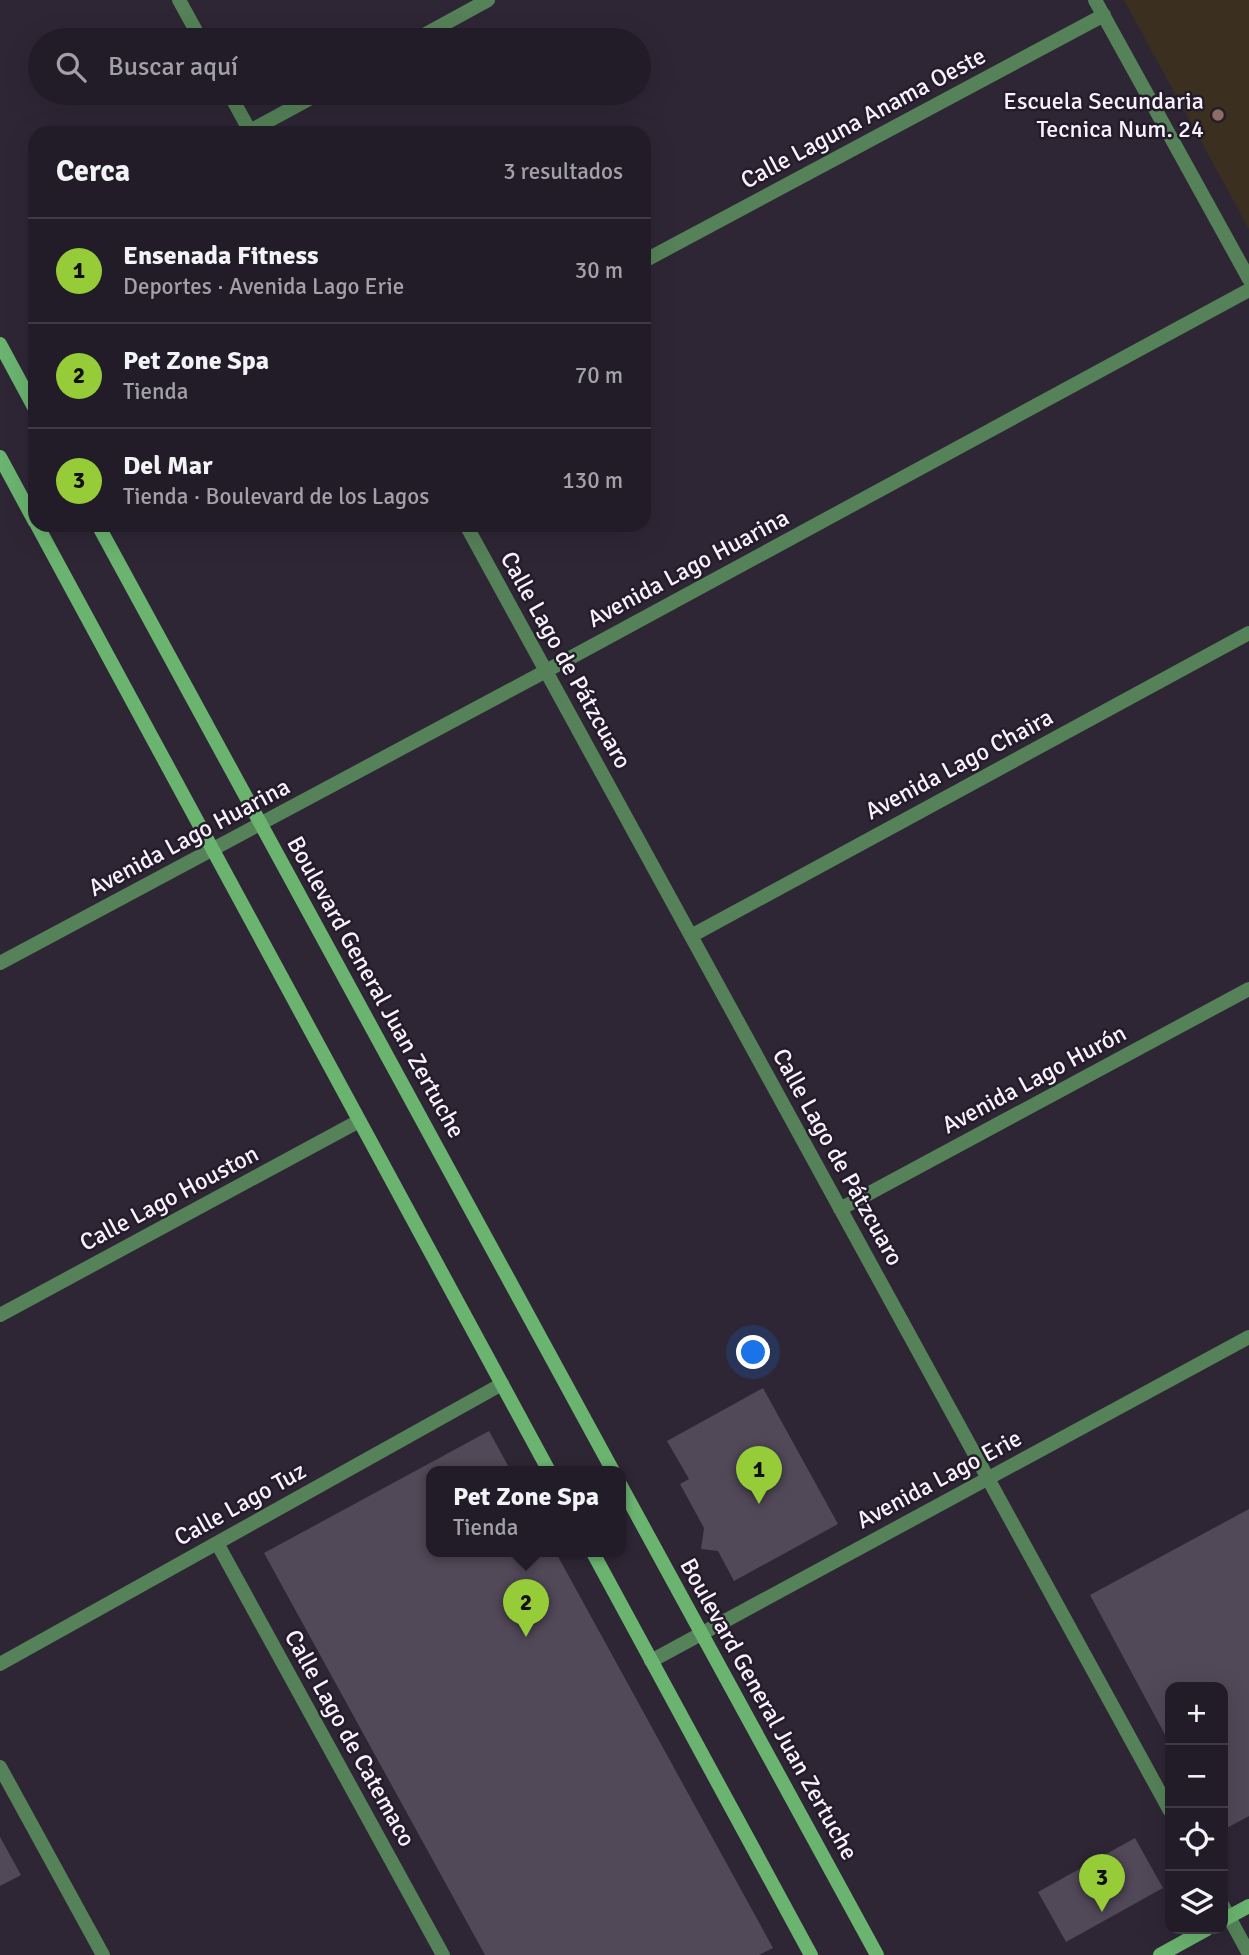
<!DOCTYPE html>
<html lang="es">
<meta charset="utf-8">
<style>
:root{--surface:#221c28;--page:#2a2530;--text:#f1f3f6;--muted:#a2a1a8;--line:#3f3a45;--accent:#97cc39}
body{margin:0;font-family:Signika,sans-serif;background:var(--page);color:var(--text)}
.controls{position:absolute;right:21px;bottom:21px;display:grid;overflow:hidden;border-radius:14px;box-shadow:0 7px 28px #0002}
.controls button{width:63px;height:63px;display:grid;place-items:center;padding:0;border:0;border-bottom:2px solid var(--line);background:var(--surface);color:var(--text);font:35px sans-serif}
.you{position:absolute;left:754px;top:1353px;width:24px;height:24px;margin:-18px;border:5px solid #fff;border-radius:50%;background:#1a73e8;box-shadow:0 0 0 10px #1a73e833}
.badge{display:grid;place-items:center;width:46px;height:46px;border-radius:50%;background:var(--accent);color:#111;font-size:23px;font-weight:700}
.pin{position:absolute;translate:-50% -58px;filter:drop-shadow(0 2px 4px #0008)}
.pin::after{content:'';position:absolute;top:37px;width:24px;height:21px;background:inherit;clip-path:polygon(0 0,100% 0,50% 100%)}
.popup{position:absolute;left:426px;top:1466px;width:200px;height:91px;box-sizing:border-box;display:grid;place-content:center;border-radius:14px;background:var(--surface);filter:drop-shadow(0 2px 5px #0005);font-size:23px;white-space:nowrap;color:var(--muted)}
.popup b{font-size:26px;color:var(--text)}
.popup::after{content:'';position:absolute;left:50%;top:100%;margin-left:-14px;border:14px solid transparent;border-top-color:var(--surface)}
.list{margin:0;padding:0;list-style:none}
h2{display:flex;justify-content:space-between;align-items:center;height:91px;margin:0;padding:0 28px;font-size:30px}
h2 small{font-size:23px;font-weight:400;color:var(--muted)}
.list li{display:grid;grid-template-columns:46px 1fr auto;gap:21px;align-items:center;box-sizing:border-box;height:105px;padding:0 28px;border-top:2px solid var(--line)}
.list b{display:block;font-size:26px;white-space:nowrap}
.list p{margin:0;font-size:23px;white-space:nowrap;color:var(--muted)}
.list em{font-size:23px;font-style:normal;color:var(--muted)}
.icon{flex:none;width:38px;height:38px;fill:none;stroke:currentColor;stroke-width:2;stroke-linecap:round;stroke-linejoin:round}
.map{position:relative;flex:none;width:1249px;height:1955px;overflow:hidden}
.search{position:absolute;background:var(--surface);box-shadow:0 7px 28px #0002;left:28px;top:28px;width:623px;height:77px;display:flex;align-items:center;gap:18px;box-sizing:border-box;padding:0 24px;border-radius:38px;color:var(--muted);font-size:26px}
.panel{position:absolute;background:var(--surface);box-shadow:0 7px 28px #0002;left:28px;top:126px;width:623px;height:406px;border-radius:21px}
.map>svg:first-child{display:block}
</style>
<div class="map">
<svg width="1249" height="1955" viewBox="0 0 1249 1955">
<rect width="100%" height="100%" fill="#2e2635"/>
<path fill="#3b2f20" d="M1124,0H1249V229Z"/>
<path fill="#514858" d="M763,1388L838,1524L734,1581L718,1551L701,1549L704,1528L680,1484L689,1479L667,1441Z
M489,1431L511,1471H432V1551H555L773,1948L759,1955H485L264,1553Z
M1249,1509V1816L1223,1830V1687H1170V1744L1090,1595Z
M0,1837L21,1875L0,1886Z
M1135,1838L1163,1888L1066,1942L1038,1892Z"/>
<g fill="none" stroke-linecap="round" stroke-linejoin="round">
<path stroke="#558258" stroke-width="14" d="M179,0L201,40
M1095,0L1249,279
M415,40L488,0
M229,93L251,133
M250,131L320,93
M644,261L1104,15
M466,525L1170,1811
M691,936L1249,633
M0,963L546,671L1249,290
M840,1209L1249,989
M0,1315L359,1121
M217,1543L443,1955
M651,1661L1249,1337
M0,1664L502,1384
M1223,1906L1249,1954"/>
<path stroke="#558258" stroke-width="14" d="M0,1767L103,1955"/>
<path stroke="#6bb470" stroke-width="14" d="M0,344L35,409
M0,457L35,522
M37,525L549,1471
M98,525L613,1471
M620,1484L877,1955
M592,1551L811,1955
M1223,1920L1249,1906
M1160,1955L1207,1929"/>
</g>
<circle fill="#8d6e63" stroke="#241c2a" stroke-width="2.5" cx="1218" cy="115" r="7"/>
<g text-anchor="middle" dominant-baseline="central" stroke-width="5" stroke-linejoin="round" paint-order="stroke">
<g font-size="24" fill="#f8f2fc" stroke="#241c2a" text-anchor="end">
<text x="1204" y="101">Escuela Secundaria<tspan x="1204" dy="28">Tecnica Num. 24</tspan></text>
</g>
<g font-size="24" fill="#f8f2fc" stroke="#241c2a">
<text transform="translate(863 118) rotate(-28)">Calle Laguna Anama Oeste</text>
<text transform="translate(688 568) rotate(-28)">Avenida Lago Huarina</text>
<text transform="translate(566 660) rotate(61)">Calle Lago de Pátzcuaro</text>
<text transform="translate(959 764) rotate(-28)">Avenida Lago Chaira</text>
<text transform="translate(189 837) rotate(-28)">Avenida Lago Huarina</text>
<text transform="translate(376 987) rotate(61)">Boulevard General Juan Zertuche</text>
<text transform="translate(1034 1079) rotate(-28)">Avenida Lago Hurón</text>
<text transform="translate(838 1157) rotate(61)">Calle Lago de Pátzcuaro</text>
<text transform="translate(169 1198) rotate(-28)">Calle Lago Houston</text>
<text transform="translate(939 1479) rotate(-28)">Avenida Lago Erie</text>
<text transform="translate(240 1504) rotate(-29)">Calle Lago Tuz</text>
<text transform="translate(769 1709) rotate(61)">Boulevard General Juan Zertuche</text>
<text transform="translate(350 1738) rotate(61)">Calle Lago de Catemaco</text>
</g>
</g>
</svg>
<div class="controls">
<button>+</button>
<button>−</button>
<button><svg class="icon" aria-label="locate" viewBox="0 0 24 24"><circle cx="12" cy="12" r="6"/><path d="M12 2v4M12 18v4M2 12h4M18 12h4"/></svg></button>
<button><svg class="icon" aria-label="layers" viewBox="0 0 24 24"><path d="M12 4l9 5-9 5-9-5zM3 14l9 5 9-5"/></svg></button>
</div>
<div class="you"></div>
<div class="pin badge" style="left:759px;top:1504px">1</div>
<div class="pin badge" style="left:526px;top:1637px">2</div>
<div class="popup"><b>Pet Zone Spa</b>Tienda</div>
<div class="pin badge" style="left:1102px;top:1912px">3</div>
<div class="search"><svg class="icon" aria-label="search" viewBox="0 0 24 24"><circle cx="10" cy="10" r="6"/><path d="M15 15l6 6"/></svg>Buscar aquí</div>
<section class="panel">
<h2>Cerca<small>3 resultados</small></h2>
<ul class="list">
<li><span class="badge">1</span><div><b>Ensenada Fitness</b><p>Deportes · Avenida Lago Erie</p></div><em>30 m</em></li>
<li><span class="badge">2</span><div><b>Pet Zone Spa</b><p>Tienda</p></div><em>70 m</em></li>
<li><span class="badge">3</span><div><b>Del Mar</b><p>Tienda · Boulevard de los Lagos</p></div><em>130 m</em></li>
</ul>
</section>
</div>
